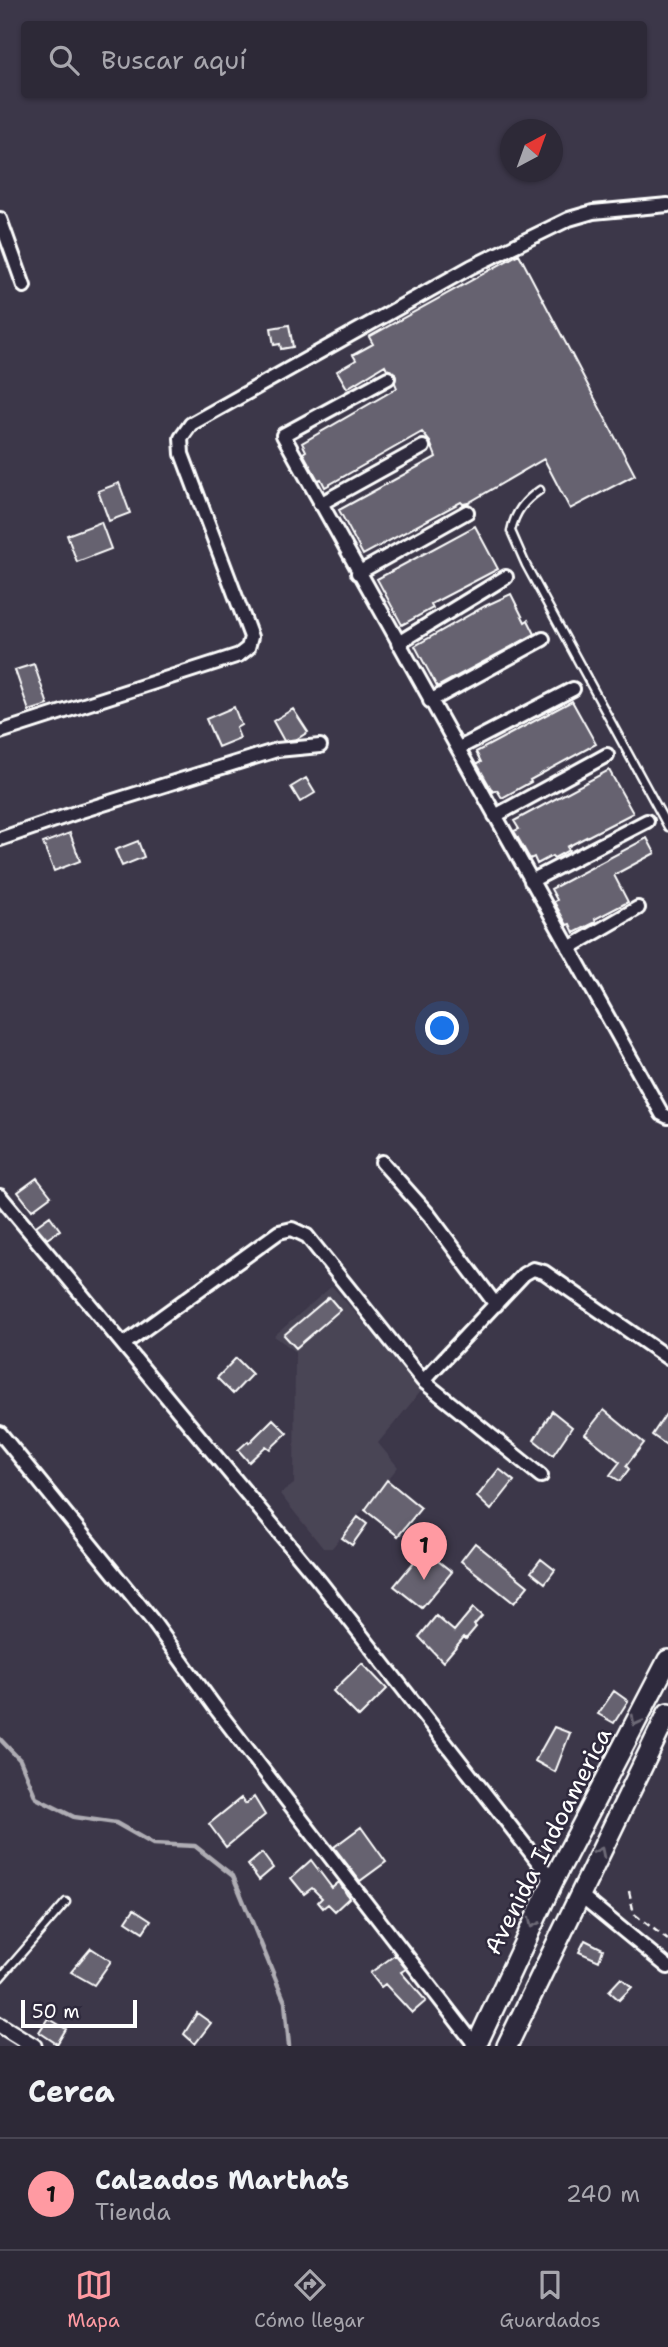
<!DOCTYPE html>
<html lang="es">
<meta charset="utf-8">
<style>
:root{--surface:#2d2937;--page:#35313f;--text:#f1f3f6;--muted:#a7a6ad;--line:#484552;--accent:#ff9aa2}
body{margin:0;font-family:"Shantell Sans",sans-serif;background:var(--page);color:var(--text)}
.compass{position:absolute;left:500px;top:119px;width:63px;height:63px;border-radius:50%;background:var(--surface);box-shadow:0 2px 5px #0004;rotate:41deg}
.scale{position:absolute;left:21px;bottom:18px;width:116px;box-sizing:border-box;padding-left:7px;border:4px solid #fff;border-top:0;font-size:19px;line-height:24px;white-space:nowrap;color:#fff;-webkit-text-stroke:5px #2f2a3d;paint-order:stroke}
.you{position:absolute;left:443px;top:1029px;width:24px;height:24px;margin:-18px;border:5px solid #fff;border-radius:50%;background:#1a73e8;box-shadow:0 0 0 10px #1a73e833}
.badge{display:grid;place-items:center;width:46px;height:46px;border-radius:50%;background:var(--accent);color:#111;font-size:23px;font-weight:700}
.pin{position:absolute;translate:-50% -58px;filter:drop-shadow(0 2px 4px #0008)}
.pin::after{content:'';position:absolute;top:37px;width:24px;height:21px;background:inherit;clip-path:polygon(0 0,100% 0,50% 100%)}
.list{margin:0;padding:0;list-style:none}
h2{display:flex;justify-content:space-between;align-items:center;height:91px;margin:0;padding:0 28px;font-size:30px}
h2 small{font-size:23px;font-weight:400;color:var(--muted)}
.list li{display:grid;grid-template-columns:46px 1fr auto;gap:21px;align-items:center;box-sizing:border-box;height:112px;padding:0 28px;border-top:2px solid var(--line)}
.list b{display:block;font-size:26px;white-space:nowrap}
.list p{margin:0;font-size:23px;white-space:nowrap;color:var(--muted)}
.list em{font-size:23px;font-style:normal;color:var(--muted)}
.icon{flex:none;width:38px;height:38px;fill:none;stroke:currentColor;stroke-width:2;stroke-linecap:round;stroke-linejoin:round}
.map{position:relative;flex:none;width:668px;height:2046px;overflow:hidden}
.search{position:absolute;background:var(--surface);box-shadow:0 2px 5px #0004;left:21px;right:21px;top:21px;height:77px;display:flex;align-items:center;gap:18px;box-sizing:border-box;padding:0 24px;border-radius:7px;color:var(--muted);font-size:26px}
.sheet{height:203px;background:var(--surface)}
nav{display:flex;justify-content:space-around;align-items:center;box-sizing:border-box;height:98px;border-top:2px solid var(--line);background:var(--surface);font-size:19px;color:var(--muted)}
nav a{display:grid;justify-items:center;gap:4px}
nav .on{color:var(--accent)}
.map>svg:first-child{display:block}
</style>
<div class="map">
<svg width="668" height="2046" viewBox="0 0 668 2046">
<rect width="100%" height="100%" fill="#3c3749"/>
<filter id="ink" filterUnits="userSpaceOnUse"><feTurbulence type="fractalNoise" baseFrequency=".0143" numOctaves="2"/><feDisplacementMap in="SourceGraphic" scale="14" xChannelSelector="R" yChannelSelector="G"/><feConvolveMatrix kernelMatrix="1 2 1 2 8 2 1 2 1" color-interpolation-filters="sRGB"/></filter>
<g filter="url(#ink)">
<path fill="#494455" d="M332,1286L422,1390L378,1443L398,1467L332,1548H323L280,1494L294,1484L295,1351L274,1336Z"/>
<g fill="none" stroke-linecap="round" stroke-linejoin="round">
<path stroke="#afadb4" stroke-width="4.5" d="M0,1739L20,1760L36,1798L74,1817L116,1823L153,1844L195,1846L233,1876L285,2002L289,2046"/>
</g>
<path fill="#666270" stroke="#fff" stroke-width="2" d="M519,254L635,475L570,509L544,459L468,503L463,504L461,502L363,555L339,510L436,457L430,442L422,432L325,487L321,479L318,480L303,453L306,451L302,443L397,388L395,383V373L387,369L385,365L347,388L337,371L356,360L353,355L373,344L369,337Z
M289,325L293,347L281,349L280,344L274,345L271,328Z
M119,483L130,513L109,521L98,491Z
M101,522L111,549L77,562L67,535Z
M475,526L498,569L431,604L433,608L402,625L377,579Z
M511,594L525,622L528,620L535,634L437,687L415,646L485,606Z
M34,664L48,705L29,711L15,670Z
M572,701L596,744L530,780L531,782L502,798L497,790L493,792L477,764L481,762L476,752Z
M234,707L241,725L236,728L240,738L218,747L206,719Z
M293,709L308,732L297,739L284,741L273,721Z
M609,770L633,813L567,847L569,850L554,858L552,856L537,864L534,857L530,859L514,831L519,829L514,821Z
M306,778L315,793L300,802L291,787Z
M70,833L80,861L54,871L43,843Z
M647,838L655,853L614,875L628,902L595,919L596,922L574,933L570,924L567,925L554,902L557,900L551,889Z
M138,841L144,857L122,866L115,850Z
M37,1178L51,1196L32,1210L18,1192Z
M50,1216L60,1230L47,1239L36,1226Z
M329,1297L340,1310L296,1348L284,1335Z
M236,1358L252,1374L233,1394L217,1378Z
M604,1410L644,1443L626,1466L629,1469L620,1481L610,1475L620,1462L585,1434Z
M552,1411L572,1427L553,1455L534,1440Z
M668,1411V1446L652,1435Z
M273,1419L287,1433L270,1449L266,1446L249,1462L238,1450L248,1441L249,1443Z
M499,1469L514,1481L491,1510L477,1497Z
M387,1480L421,1508L398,1536L365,1510Z
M358,1517L367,1524L352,1545L342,1538Z
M475,1543L528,1586L514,1603L461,1561Z
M424,1550L452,1572L422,1608L394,1586Z
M541,1559L555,1570L545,1583L531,1572Z
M473,1608L482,1616L474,1625L476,1627L466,1639L464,1637L443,1662L419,1637L436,1616L454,1631Z
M362,1663L387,1689L359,1717L333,1691Z
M614,1691L628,1701L614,1723L598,1714Z
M554,1727L570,1733L555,1772L535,1761Z
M254,1797L265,1815L226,1847L209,1824L241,1798L246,1804Z
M361,1827L386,1862L360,1881L334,1847Z
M262,1853L273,1868L259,1880L248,1865Z
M311,1860L332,1888L339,1882L349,1898L335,1911L328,1904L323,1908L318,1902L322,1898L312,1888L304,1894L291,1878Z
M134,1909L151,1920L143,1932L126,1921Z
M585,1940L603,1949L599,1961L579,1952Z
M91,1948L111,1961L94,1985L71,1972Z
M395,1955L406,1969L401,1972L426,2001L412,2013L385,1984L381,1987L370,1973Z
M621,1978L632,1987L619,2000L609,1991Z
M197,2013L211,2023L195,2044L184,2034Z
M48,2018L66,2029L57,2044L39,2032Z"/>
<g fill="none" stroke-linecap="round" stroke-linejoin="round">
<defs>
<path id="service" d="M540,490C524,501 515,512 511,531L526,565L668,827
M0,1978L66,1902"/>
<path id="minor" d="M0,219L24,286
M388,378L283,435L662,1114L668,1117
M320,504L423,447
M358,573L467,512
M398,643L506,577
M430,701L543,639
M0,732L239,655L248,648L251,637L182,454L181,438L191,424L471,267L569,219L593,212L668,205
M459,748L573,689
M495,816L607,755
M0,839L81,811L277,750L320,746
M531,881L647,821
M569,948L638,908
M382,1162L429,1215L496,1305
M0,1196L320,1582L553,1881
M124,1344L279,1232L292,1229L307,1236L423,1381L524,1274L533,1269L544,1272L668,1358
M423,1381L541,1476
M0,1433L152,1620L214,1706L476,2046
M579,1894L668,1967"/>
<path id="tertiary" d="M0,2025L34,2046"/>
<path id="primary" d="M476,2046L553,1881L668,1660
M507,2046L668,1713"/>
</defs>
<use href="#service" stroke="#fff" stroke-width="11"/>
<use href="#minor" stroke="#fff" stroke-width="18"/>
<use href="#tertiary" stroke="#fff" stroke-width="19"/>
<use href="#primary" stroke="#fff" stroke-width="24"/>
<path stroke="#fff" stroke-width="2.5" stroke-dasharray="7 5" stroke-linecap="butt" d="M629,1891L634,1914L668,1940"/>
<use href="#service" stroke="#2f2a3d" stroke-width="6"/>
<use href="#minor" stroke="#2f2a3d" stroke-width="12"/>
<use href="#tertiary" stroke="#2f2a3d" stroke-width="14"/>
<use href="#primary" stroke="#2f2a3d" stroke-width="19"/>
</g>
<defs><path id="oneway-chevron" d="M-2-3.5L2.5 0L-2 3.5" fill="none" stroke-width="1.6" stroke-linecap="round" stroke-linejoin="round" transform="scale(1.75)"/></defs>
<g stroke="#6d6a77">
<use href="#oneway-chevron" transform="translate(636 1721) rotate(118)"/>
<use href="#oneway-chevron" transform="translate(600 1852) rotate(-64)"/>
<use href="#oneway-chevron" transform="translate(533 1923) rotate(115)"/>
</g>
</g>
<g text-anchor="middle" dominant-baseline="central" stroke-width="5" stroke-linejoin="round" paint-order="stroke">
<g font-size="24" fill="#fff" stroke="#2f2a3d">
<text transform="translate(548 1841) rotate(-63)">Avenida Indoamerica</text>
</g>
</g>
</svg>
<svg class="compass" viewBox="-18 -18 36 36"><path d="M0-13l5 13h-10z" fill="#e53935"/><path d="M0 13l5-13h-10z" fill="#a7a6ad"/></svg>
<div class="scale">50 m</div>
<div class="you"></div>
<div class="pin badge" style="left:424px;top:1580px">1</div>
<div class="search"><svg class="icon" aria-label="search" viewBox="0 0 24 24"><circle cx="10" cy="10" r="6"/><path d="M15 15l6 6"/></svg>Buscar aquí</div>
</div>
<section class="sheet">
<h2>Cerca<small></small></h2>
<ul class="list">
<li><span class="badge">1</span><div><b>Calzados Martha’s</b><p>Tienda</p></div><em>240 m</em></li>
</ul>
</section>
<nav>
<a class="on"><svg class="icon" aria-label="map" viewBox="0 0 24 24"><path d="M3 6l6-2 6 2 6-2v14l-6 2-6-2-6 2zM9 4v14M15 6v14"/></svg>Mapa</a>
<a><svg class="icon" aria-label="directions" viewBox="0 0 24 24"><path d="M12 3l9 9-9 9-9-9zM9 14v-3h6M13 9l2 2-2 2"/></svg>Cómo llegar</a>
<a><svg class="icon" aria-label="saved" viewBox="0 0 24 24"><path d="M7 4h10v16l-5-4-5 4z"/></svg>Guardados</a>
</nav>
